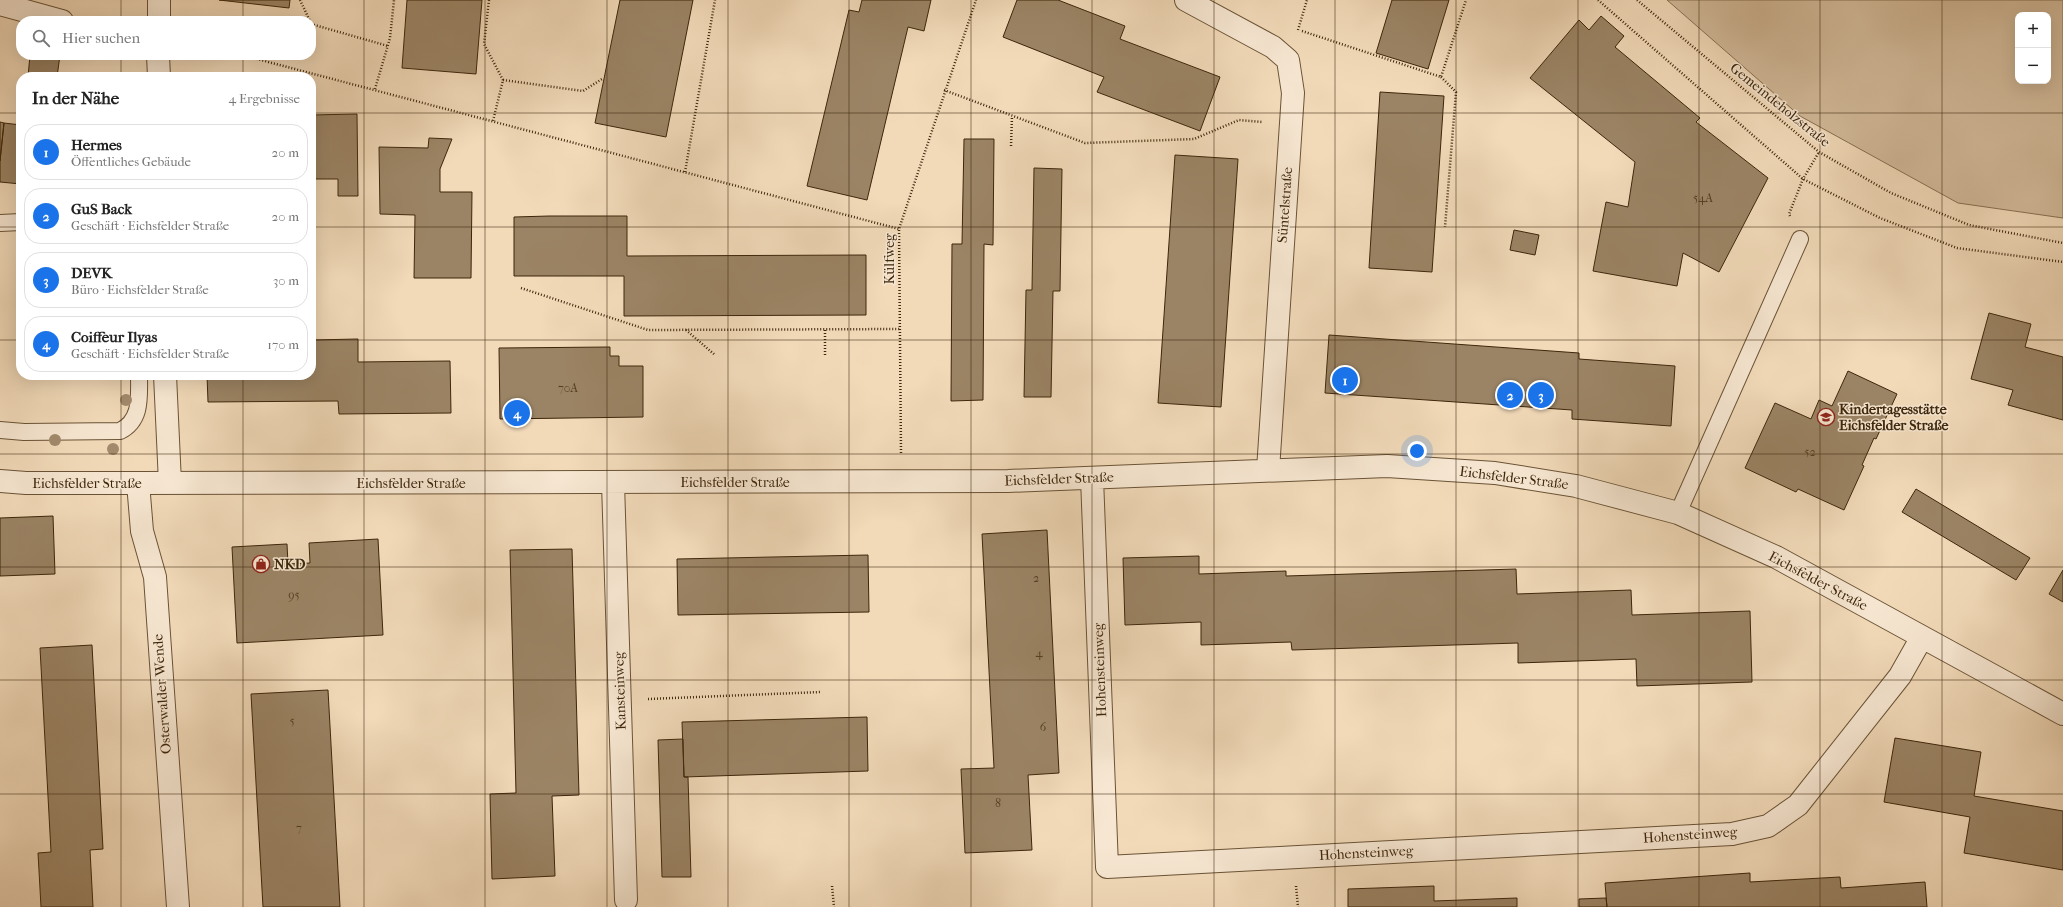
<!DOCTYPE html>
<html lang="de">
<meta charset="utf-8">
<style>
:root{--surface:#fff;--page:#f6f6f6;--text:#222;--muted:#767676;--line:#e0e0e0;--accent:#1a73e8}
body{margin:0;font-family:"IM FELL French Canon",serif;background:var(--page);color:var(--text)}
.controls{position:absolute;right:12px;top:12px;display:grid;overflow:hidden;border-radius:8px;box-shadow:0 4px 16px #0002}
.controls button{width:36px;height:36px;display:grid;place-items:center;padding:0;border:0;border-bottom:1px solid var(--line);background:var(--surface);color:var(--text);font:20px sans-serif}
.you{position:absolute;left:1417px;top:451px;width:14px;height:14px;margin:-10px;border:3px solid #fff;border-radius:50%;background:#1a73e8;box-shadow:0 0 0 6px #1a73e833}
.badge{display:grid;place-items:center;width:26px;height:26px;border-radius:50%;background:var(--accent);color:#fff;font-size:13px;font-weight:700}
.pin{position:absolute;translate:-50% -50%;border:2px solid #fff;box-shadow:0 1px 4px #0006}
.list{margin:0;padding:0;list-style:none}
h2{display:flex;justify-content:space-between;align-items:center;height:52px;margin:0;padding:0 16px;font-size:17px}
h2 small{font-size:13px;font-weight:400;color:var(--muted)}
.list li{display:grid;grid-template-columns:26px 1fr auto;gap:12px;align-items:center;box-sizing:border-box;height:56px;margin:0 8px 8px;padding:0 8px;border:1px solid var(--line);border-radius:16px}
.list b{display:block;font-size:15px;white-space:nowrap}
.list p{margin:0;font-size:13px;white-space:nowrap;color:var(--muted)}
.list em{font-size:13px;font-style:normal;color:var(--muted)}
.icon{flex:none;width:22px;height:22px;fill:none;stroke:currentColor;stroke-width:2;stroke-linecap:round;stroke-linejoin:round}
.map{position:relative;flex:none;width:2063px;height:907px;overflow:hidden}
.search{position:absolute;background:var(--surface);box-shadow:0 4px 16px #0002;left:16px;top:16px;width:300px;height:44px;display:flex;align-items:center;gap:10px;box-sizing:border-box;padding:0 14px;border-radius:16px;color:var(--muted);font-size:15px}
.panel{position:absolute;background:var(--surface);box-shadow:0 4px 16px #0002;left:16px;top:72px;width:300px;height:308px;border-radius:16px}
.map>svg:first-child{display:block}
</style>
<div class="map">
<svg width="2063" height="907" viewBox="0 0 2063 907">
<rect width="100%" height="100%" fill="#f2dab9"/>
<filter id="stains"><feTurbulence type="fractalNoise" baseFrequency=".005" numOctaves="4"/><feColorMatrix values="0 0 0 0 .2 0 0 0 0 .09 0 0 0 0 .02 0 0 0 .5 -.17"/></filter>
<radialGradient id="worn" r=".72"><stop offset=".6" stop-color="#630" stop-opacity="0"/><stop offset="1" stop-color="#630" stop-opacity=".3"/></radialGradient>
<path fill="#d3bb9b" stroke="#887053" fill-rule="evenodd" d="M1667,0H2063V218L1958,203L1800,116ZM2018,15H2048V81H2018Z"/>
<path fill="#9b8465" stroke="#3d260b" d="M219,0H290L289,8Z
M407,0H482L476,74L402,68Z
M620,0H693L666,137L595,123Z
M862,0H931L924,31L908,27L867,200L807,186L849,10L859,12Z
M1017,0H1058L1125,26L1120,39L1220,77L1200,131L1097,92L1104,77L1003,37Z
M1392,0H1449L1428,69L1376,53Z
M1601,16L1624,36L1615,47L1700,118L1696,122L1768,178L1719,272L1683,253L1677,286L1593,271L1606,202L1628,207L1635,162L1530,78L1579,20L1589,30Z
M30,55H60L57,77H28Z
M1380,92L1444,96L1432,272L1369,268Z
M357,114L358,196H338V179H311V115Z
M0,122L4,123L0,161Z
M4,123L21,125V184L0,182V161Z
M429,138L452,139L440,169V192H472L471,278H414L415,215L380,214L379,147L428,148Z
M964,139H994L993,245L984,244L983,400L951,401L952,244H962Z
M1175,155L1238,159L1221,407L1158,403Z
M1034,168L1062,169L1060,291H1053L1051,397H1024L1026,290H1032Z
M549,216H627V256L866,255V315L624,316V276H514V217Z
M1514,230L1539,235L1535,255L1510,250Z
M1989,313L2031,324L2025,347L2063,357V420L2008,405L2013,390L1971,379Z
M1329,335L1579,353V359L1675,366L1671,426L1572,419V410L1325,393Z
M358,339V362L450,361L451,413L339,414L338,401L208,402L207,375H311V340Z
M610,347V356H619V366H643V417L500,419L499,348Z
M1848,371L1897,394L1876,439L1874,438L1862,465L1864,466L1844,510L1798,489L1796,492L1745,468L1775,403L1811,419L1819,400L1832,406Z
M1916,489L2030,558L2016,580L1902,512Z
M53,516L55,574L0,576V518Z
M1047,530L1059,773L1028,775L1032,850L965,853L961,769L994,768L982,534Z
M378,539L383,635L237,643L232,547L287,544L288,564L310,563L309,543Z
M572,549L579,795L552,796L555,876L492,879L490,794L516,793L510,550Z
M868,555L869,612L678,615L677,559Z
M1199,556V574L1286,571V576L1516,569L1517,594L1631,590L1632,615L1750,611L1752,682L1637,686L1636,659L1518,663V643L1292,650L1291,642L1201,645V622L1125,625L1123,558Z
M2063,570V602L2049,594Z
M92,645L103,849L90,850L93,907H41L38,853L51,852L40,648Z
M328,690L340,907H263L251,694Z
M867,717L868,771L684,777L682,722Z
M1895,738L1981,752L1974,796L2063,811V870L1964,853L1970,817L1884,802Z
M683,739L684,777H688L691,877H662L658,740Z
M1750,873V882L1840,877L1841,888L1925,882L1927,907H1607L1605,883Z
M1434,886V901L1517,898V907H1348V889Z
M1606,898L1607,907H1579V899Z"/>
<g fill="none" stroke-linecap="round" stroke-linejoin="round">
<defs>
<path id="lane" d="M0,223L21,222
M0,430L24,432L120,431C142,420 139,397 139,375
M1678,513L1800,239"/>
<path id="street" d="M1186,0L1273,47L1288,60L1293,93L1268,470
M0,4L62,21
M159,21V0
M158,55L159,77
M165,375L170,483
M1092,478L1107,867L1732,834L1768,826L1798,805L1900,676L1922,637
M0,481L26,483H138L1008,481L1387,466L1495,473L1576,486L1678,513L1776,557L2063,714
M138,483L142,531L155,577L178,907
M613,483L626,900"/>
</defs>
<use href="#lane" stroke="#6a5336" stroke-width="18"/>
<use href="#street" stroke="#6a5336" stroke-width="24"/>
<path stroke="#3d260b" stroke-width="2.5" stroke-dasharray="1 2" stroke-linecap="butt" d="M300,0L310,21
M489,0L484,44L503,80L493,121
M1598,0L1803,179L1880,218L1957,248L2063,262
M1637,0L1819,152L1891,193L1969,225L2063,243
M311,24L388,46
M1298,30L1307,0
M1302,31L1441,77L1466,0
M242,55L899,229
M1441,77L1456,92L1445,227
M503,80L583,91L602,79
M375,89L390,38L394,0
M944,90L1085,143L1194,139L1239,120L1262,122
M1011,146L1012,116
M685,172L715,0
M1790,216L1789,214L1803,179L1819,152
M521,288L648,330L900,329
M686,330L715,355
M825,330V356
M901,453L899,229L976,0
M648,699L821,692
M832,886L834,907
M1296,886L1298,907"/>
<use href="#lane" stroke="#f7e7d2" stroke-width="16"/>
<use href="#street" stroke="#f7e7d2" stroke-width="22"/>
</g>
<g fill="#a38b6d">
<circle cx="126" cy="400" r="6"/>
<circle cx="55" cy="440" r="6"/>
<circle cx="113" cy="449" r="6"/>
</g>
<path fill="none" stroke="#3d260b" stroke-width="1" stroke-opacity="0.55" d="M121,0V21M243,0V21M364,0V907M485,0V907M607,0V907M728,0V907M849,0V907M971,0V907M1092,0V907M1214,0V907M1335,0V907M1456,0V907M1578,0V907M1699,0V907M1820,0V907M1942,0V907M121,55V77M243,55V77M0,113H21M311,113H2063M0,227H21M311,227H2063M0,340H21M311,340H2063M121,375V907M243,375V907M0,454H2063M0,567H2063M0,680H2063M0,794H2063"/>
<defs>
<symbol id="school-ring" viewBox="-11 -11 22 22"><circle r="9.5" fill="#f7e7d2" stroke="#8f2418" stroke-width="1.5"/><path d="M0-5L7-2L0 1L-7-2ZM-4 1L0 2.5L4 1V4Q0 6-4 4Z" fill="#8f2418"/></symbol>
<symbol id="shop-ring" viewBox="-11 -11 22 22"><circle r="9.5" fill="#f7e7d2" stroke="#8f2418" stroke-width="1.5"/><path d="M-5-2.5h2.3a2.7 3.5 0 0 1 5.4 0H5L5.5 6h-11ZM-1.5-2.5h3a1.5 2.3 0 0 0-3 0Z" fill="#8f2418"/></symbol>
</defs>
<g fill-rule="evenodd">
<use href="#school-ring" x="1816" y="407" width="20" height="20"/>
<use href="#shop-ring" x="251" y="554" width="20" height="20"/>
</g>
<g text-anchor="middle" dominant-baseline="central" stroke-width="3" stroke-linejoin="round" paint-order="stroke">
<g font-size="12" fill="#543e22">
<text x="1703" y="198">54A</text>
<text x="568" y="388">70A</text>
<text x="1810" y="452">52</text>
<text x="1036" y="578">2</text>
<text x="294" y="595">95</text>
<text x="1039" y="653">4</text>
<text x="292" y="721">5</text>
<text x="1043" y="727">6</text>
<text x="998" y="803">8</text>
<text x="299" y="828">7</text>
</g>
<g font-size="14" fill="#3d260b" stroke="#f7e7d2">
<text transform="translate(1780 105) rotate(39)">Gemeindeholzstraße</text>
<text transform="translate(1285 205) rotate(-86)">Süntelstraße</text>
<text transform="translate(889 259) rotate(-90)">Külfweg</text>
<text transform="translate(1514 478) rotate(7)">Eichsfelder Straße</text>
<text transform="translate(1059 479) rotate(-2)">Eichsfelder Straße</text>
<text x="735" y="482">Eichsfelder Straße</text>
<text x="87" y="483">Eichsfelder Straße</text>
<text x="411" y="483">Eichsfelder Straße</text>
<text transform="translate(1818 581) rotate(28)">Eichsfelder Straße</text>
<text transform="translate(1100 670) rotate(-92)">Hohensteinweg</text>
<text transform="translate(620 691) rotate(-92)">Kansteinweg</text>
<text transform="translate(162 694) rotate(-94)">Osterwalder Wende</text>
<text transform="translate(1690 835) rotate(-4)">Hohensteinweg</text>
<text transform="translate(1366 853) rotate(-3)">Hohensteinweg</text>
</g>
<g font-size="14" font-weight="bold" fill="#3d260b" stroke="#f7e7d2" text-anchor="start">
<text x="1839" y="409">Kindertagesstätte<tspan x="1839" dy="16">Eichsfelder Straße</tspan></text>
<text x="274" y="564">NKD</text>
</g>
</g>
<rect width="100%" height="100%" filter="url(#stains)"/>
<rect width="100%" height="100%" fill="url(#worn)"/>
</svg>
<div class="controls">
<button>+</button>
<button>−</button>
</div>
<div class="you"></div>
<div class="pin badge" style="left:1345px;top:380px">1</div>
<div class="pin badge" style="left:1510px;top:395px">2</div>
<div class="pin badge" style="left:1541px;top:395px">3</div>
<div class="pin badge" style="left:517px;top:413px">4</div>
<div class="search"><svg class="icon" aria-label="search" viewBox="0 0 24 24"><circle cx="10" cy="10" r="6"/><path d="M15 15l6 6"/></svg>Hier suchen</div>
<section class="panel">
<h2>In der Nähe<small>4 Ergebnisse</small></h2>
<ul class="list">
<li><span class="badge">1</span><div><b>Hermes</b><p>Öffentliches Gebäude</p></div><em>20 m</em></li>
<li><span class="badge">2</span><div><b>GuS Back</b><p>Geschäft · Eichsfelder Straße</p></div><em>20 m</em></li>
<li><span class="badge">3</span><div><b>DEVK</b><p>Büro · Eichsfelder Straße</p></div><em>30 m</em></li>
<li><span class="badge">4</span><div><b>Coiffeur Ilyas</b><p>Geschäft · Eichsfelder Straße</p></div><em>170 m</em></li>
</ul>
</section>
</div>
